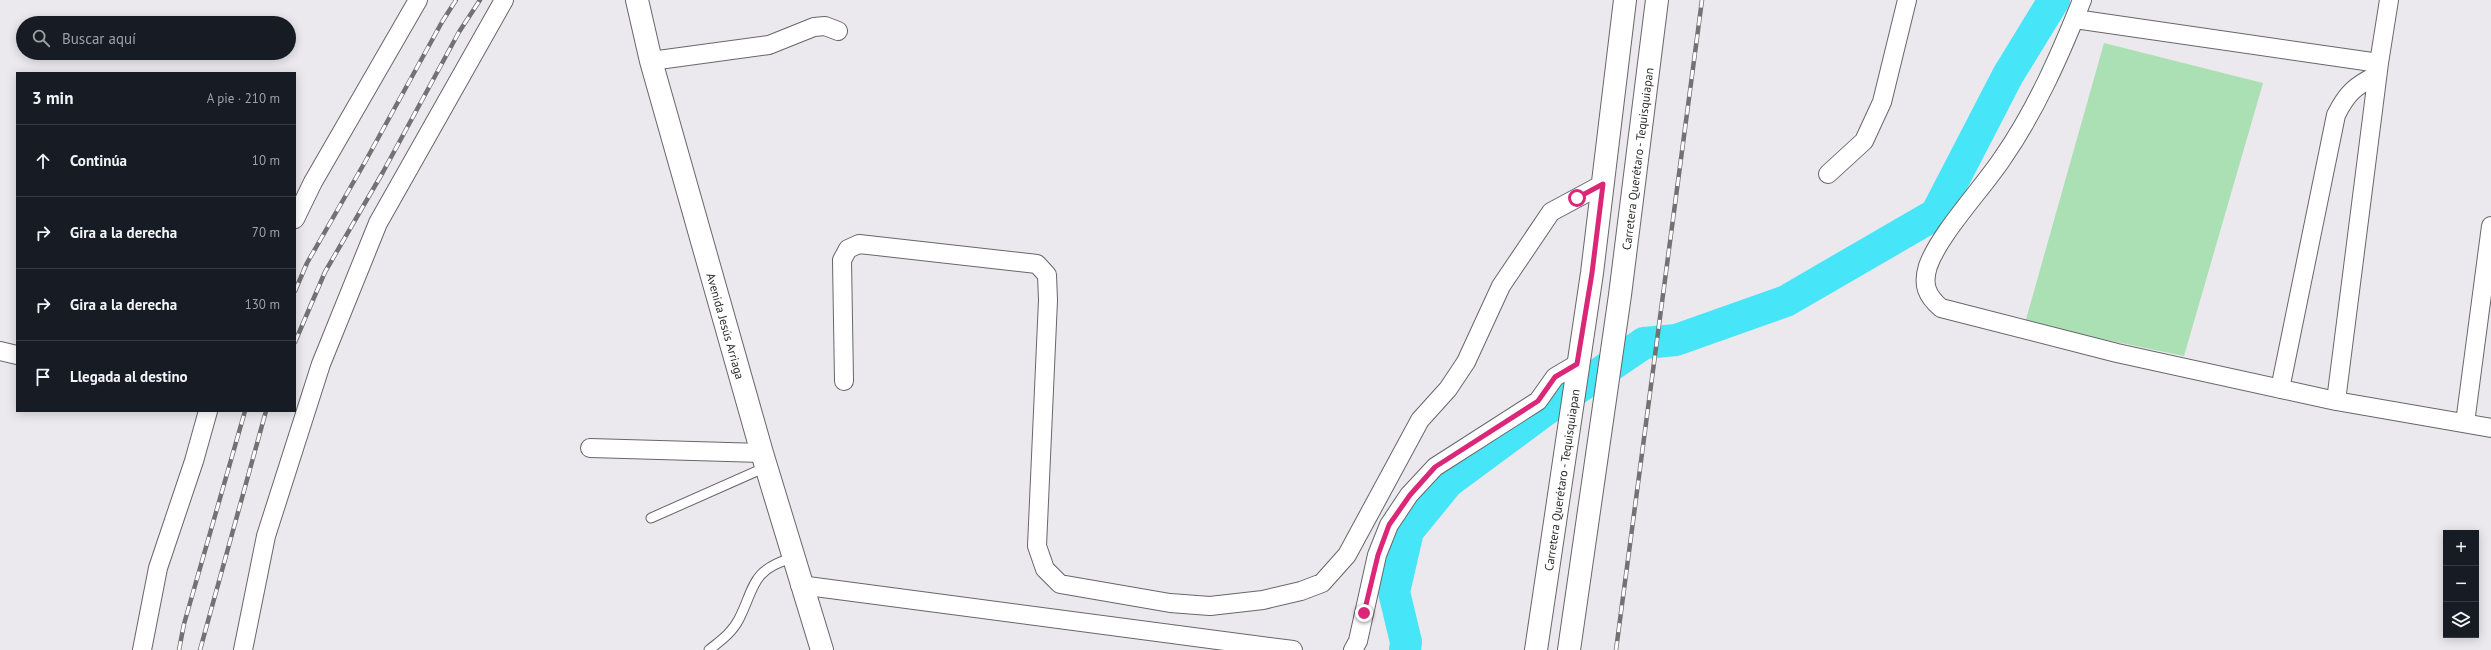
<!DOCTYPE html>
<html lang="es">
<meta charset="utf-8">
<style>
:root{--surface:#171b24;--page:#242831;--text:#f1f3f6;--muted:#9ea1a6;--line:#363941}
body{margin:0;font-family:"PT Sans",sans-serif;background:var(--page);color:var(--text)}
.controls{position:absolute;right:12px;bottom:12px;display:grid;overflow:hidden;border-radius:0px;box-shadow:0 2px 10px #0003}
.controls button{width:36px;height:36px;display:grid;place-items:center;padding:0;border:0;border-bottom:1px solid var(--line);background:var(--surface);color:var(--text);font:20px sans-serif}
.stop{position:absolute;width:12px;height:12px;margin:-9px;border:3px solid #db2777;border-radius:50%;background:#fff}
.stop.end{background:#db2777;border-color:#fff;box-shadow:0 1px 4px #0008}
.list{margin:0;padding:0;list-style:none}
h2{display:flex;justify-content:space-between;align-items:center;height:52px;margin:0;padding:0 16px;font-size:17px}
h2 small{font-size:13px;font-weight:400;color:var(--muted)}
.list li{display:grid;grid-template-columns:26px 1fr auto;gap:12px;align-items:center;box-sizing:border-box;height:72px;padding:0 16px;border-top:1px solid var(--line)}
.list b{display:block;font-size:15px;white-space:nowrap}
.list em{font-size:13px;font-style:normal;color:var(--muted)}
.icon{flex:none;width:22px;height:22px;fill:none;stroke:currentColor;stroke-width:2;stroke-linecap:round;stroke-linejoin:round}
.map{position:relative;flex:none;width:2491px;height:650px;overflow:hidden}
.search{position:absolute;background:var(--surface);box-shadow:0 2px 10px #0003;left:16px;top:16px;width:280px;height:44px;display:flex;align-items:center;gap:10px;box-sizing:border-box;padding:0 14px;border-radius:22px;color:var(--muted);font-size:15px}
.panel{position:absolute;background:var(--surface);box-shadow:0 2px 10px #0003;left:16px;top:72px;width:280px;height:340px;border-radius:0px}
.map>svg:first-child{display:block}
</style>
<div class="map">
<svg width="2491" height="650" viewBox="0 0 2491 650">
<rect width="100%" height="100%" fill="#ebe9ee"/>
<path fill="#aae0b4" d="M2104,43L2263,83L2184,356L2025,323Z"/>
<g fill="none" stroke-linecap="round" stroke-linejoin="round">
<path stroke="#46e5f7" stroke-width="32" d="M1405,650L1406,642L1394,592L1408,531L1448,482L1544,411L1644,343L1676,340L1786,301L1936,214L2008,75L2054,0"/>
<defs>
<path id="service" d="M651,518L766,467
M709,650C720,641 732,633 739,619C755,587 751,570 792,558"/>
<path id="minor" d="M2082,0C2060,55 2036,110 2002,159C1982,189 1940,233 1928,266C1922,285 1927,296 1941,308L2117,353L2336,401L2491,428
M2075,19L2379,63
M651,61L769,45L814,27L825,26L838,31
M1828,174L1864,141L1882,102L1907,0
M295,219L313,182L418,0
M0,351L17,355
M844,381L842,260L848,249L859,244L1037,264L1047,275L1048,300L1037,546L1045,569L1060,584L1170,603L1210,606L1263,600L1301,591L1322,583L1347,555L1420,420L1448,389L1466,362L1501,286L1551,212L1603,184
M2280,389L2336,115C2347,93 2355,86 2377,75
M2336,401L2379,63L2389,0
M2465,423L2491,226
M590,448L762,453
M800,585L1293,650
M142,650L158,568L194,461L208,411
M243,650L266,536L321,364L378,223L504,0
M1353,650L1358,641L1377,555L1389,525L1409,495L1435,467L1538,401L1555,377L1577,364"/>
<g id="tertiary">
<path id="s1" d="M637,0L651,61L762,453L822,650"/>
</g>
<g id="secondary">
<path id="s2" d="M1536,650L1592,273L1625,0"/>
<path id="s3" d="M1569,650L1620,295L1657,0"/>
</g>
</defs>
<use href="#service" stroke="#67666a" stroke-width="11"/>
<use href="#minor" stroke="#67666a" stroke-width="20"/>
<use href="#tertiary" stroke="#67666a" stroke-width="24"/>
<use href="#secondary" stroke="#67666a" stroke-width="24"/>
<use href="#service" stroke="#fff" stroke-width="9"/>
<use href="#minor" stroke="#fff" stroke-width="18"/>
<use href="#tertiary" stroke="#fff" stroke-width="22"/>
<use href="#secondary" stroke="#fff" stroke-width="22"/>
<defs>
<path id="rail" d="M295,291L307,263L365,162L442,22L456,0
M295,342L325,272L383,172L459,32L480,0
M179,650L184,624L245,411
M200,650L266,411
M1616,650L1702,0"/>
</defs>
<use href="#rail" stroke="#727173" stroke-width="4.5"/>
<use href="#rail" stroke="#fff" stroke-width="3" stroke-dasharray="9" stroke-linecap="butt"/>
</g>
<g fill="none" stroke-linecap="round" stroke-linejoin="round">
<path stroke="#db2777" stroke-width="5" d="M1364,613L1378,555L1389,525L1410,495L1435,467L1538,401L1555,377L1577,364L1592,273L1603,184L1577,198"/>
</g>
<g text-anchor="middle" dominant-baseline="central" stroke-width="3.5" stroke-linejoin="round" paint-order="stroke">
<g font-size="12" fill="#2c2c2d" stroke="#fff">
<text stroke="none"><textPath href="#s3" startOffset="496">Carretera Querétaro - Tequisquiapan</textPath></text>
<text stroke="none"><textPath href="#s1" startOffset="338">Avenida Jesús Arriaga</textPath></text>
<text stroke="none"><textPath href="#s2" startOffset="172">Carretera Querétaro - Tequisquiapan</textPath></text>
</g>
</g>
</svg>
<div class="controls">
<button>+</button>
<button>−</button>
<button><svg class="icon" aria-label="layers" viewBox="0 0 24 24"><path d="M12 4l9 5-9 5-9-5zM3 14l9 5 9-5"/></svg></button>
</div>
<div class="stop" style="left:1577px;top:198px"></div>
<div class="stop end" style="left:1364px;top:613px"></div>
<div class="search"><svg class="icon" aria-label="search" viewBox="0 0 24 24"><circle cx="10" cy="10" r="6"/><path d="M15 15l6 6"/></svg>Buscar aquí</div>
<section class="panel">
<h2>3 min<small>A pie · 210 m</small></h2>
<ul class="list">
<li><svg class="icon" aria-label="ahead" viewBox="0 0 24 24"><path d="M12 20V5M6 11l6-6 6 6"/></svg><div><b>Continúa</b></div><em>10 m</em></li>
<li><svg class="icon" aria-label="right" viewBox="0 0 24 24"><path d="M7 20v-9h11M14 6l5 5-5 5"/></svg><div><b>Gira a la derecha</b></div><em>70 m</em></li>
<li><svg class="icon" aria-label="right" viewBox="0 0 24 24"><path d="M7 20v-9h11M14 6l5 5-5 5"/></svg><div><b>Gira a la derecha</b></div><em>130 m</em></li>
<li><svg class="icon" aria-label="arrive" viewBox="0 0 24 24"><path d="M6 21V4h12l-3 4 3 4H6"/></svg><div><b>Llegada al destino</b></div></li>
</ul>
</section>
</div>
